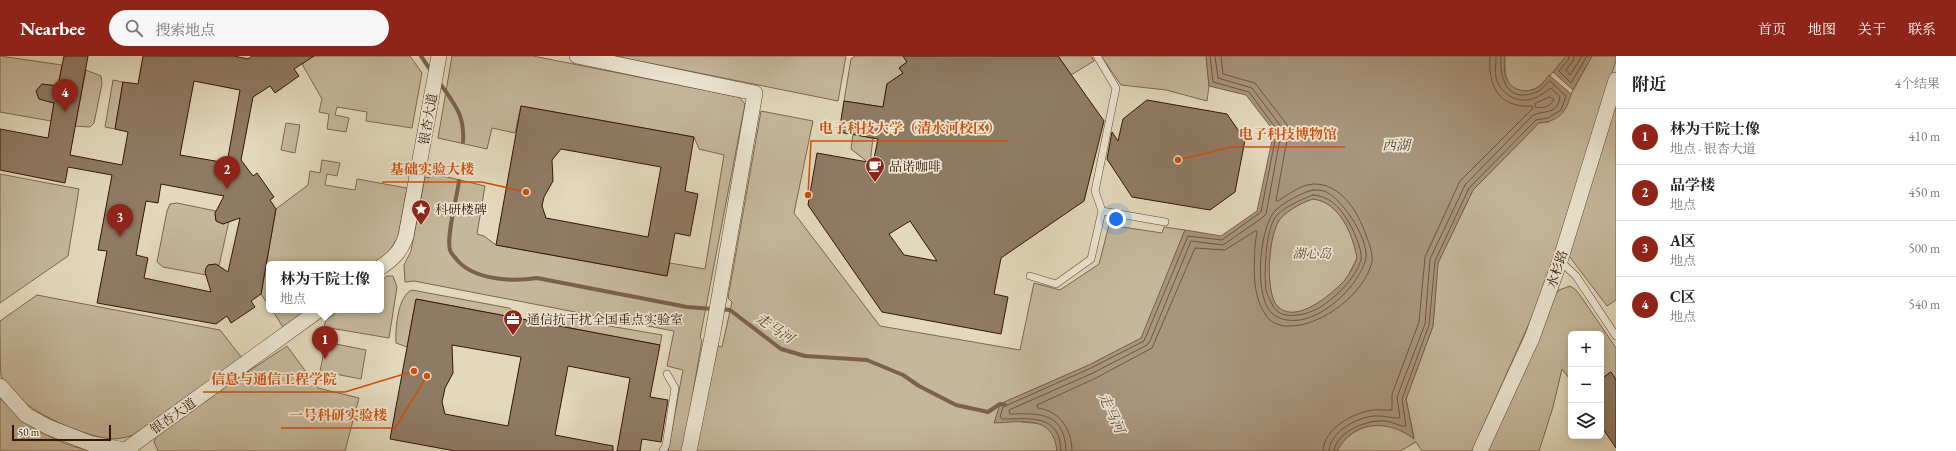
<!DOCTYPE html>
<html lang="zh">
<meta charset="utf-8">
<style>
:root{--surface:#fff;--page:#f6f6f6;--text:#222;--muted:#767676;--line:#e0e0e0;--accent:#8f2418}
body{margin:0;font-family:"EB Garamond","Noto Serif SC",serif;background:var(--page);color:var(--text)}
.controls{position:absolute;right:12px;bottom:12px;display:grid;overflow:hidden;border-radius:6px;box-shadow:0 2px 10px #0003}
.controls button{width:36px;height:36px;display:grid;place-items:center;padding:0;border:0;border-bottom:1px solid var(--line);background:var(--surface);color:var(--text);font:20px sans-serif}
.scale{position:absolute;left:12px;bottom:10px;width:99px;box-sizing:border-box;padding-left:4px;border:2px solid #361406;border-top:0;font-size:11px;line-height:14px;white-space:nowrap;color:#361406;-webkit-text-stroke:3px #ece6d3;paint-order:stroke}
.you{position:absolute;left:1116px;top:163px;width:14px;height:14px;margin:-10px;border:3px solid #fff;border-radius:50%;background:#1a73e8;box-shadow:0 0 0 6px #1a73e833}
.badge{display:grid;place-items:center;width:26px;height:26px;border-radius:50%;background:var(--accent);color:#fff;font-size:13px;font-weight:700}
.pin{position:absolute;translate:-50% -33px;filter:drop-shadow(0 1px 2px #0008)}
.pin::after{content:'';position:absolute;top:21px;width:14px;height:12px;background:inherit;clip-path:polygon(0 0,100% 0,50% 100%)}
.popup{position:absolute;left:266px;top:205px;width:118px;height:52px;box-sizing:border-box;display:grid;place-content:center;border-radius:6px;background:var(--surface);filter:drop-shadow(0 1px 3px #0005);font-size:13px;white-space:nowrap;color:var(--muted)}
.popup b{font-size:15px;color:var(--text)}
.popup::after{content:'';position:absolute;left:50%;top:100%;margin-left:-8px;border:8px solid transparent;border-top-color:var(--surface)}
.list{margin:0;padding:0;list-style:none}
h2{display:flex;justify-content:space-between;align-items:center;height:52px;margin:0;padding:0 16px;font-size:17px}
h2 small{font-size:13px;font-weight:400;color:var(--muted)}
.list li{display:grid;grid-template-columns:26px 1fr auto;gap:12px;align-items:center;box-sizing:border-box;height:56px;padding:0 16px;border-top:1px solid var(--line)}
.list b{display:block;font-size:15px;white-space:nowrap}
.list p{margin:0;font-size:13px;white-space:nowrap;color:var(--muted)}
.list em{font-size:13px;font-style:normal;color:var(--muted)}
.icon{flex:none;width:22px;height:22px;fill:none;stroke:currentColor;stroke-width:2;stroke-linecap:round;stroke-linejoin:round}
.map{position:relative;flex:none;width:1616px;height:395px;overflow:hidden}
header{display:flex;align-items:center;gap:24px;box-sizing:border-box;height:56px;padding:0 20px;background:var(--accent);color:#fff}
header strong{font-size:19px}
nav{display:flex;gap:22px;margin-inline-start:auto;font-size:14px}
.search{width:280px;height:36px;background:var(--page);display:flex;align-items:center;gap:10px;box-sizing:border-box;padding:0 14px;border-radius:22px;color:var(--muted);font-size:15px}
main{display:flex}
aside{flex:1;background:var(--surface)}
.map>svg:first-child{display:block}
</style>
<header>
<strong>Nearbee</strong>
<div class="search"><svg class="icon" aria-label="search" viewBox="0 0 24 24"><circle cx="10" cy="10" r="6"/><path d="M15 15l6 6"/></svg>搜索地点</div>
<nav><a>首页</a><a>地图</a><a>关于</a><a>联系</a></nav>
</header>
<main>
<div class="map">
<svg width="1616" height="395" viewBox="0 0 1616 395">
<rect width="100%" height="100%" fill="#e2d8bb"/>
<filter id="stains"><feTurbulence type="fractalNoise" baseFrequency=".005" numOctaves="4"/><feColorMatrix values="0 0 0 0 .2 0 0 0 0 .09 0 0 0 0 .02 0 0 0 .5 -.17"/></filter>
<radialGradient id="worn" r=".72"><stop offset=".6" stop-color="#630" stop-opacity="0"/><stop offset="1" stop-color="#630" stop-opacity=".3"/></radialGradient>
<path fill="#c5b79c" stroke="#7e6651" d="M0,0L62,9L58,30L42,28L36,35L39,43L54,47L51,65L0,56Z
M306,0H410L422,17L412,72L366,65L367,56L337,51L335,59L349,62L346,76L327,73L329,58L319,56L322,43L302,8L305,6Z
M452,0H533L739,41L745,48L700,282L702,284L683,395H668L683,314L667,310L674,275L414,225L405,226L404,209L411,195L425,121L429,122L430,117L485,130L477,178L484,180L496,189L667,220L670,207L705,213L724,99L699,93L694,81L521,50L515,77L492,72L487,93L438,82Z
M614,0H846L838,45Z
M855,0H903L907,6L899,12L903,17L887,28L883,51L844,45L851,3Z
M1058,0H1091L1094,5L1071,19Z
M1101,0H1206L1209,30L1207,45L1166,34L1121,29Z
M1505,0H1566C1558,10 1549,22 1539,30C1535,33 1529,35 1525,35C1505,35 1504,15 1505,0Z
M1592,0H1616V4L1545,232L1472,395H1422L1416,386L1400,395H1337C1347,375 1373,363 1395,371C1402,374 1408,378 1414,382L1406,343L1433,270L1438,207L1473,134L1539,67L1549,66L1571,38Z
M86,14L101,20L102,28L94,67L90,71L75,70Z
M113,24L123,26L115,73L105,71Z
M1616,47V244L1607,250L1569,200Z
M761,55L813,65L794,157L880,270L1020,294L1034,227L1060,234L1099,208L1109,169L1162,177L1164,171L1185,174L1142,282L1089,309L1000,348L1022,366L1042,368L1052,375L1056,385L1057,395H694L718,290L722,291L732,246L728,242Z
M286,67L300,69L295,97L281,94Z
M853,78L873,82L870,108L851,93Z
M322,104L340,107L337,120L327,118L325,129L355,134L357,123L407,132L398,181L389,196L372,208H269V250L261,238L276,153L308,129L310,115L320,117Z
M0,118L79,133L68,200L0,247Z
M1313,143C1340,146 1353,179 1357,202C1353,209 1350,218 1345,224C1333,237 1297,269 1278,251C1264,238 1268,173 1282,161C1290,153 1303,146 1313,143Z
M177,147L216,155L215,157L216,165L223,168L229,165L219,210L216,208L208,209L206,219L163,211L157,206L167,155L170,148Z
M387,220H393L397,231L389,282L324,271L326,264L340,254H381V225Z
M1570,230L1576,234L1582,242L1616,292V324L1611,316L1601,323V278H1571V321L1569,322L1562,313L1553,351L1539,395H1487L1555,239L1559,234Z
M412,234L509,252L518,257L517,262L416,243L407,291L396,287C395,273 398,239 412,234Z
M37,239L220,274L242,302L136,378C128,381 120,383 112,383C80,380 14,351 1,320C0,312 0,276 0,265Z
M272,254H307L283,271Z
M559,262H563L662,279L660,289L555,269L556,265Z
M326,286L366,294L361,323L320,315Z
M287,290L318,332L359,342L345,395H158L154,386L158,375Z
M0,342C25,369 55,388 92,395H0Z"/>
<path fill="#a8957d" stroke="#7a614d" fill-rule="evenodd" d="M1206,0H1505C1505,6 1504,13 1505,19C1509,34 1527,39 1539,31C1543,28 1546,22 1549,19L1571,38C1566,57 1559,65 1539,67L1473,134L1438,207L1433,270L1406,343L1414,383C1389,363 1353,364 1337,395H1057C1053,358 1022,366 994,367L1000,348L1089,309L1141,282L1185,174L1221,180L1257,155L1274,75L1246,39L1209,30ZM1313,143C1340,146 1353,179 1357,202C1354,209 1350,218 1345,224C1333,237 1297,269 1278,251C1264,238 1268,173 1282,161C1290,153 1303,146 1313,143Z
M1566,0H1592L1573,34L1553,16Z"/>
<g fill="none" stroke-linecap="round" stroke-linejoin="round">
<path stroke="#6f5442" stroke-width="1" d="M1569,0L1568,4L1559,15L1571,27L1587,0
M1574,0L1573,5L1566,14L1570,19L1582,0
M1550,41L1554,44C1550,51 1541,53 1535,51V48Z
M1313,134C1318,134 1324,134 1328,137C1344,146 1372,187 1365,206C1355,236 1307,280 1274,259C1253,245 1259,174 1274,156C1280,148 1303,136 1313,134Z
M1313,139C1328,140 1338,149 1346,162C1352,170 1363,194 1361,204C1356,221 1339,238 1325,248C1312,258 1280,268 1272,248C1270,244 1267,239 1266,234C1264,217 1265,170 1278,158C1287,150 1302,143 1313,139Z
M1061,395C1060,357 1030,363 1002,363L1000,361L1003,351L1091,312L1144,285L1188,180L1222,184L1261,156L1277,74L1249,36L1213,26L1210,0
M1066,395C1065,357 1041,357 1010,358L1009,354L1093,317L1147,289L1150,285L1191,185L1223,189L1262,162L1266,158L1282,72L1252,32L1218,22L1215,0
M1072,395C1072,374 1060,355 1038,352L1037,349L1096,322L1152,292L1195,192L1225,194L1255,175H1257C1257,180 1255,185 1255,190C1254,213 1252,238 1265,258C1270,267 1281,271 1291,270C1323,269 1364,238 1372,206C1373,197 1369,187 1366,179C1358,156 1341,127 1313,128C1300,129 1288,139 1278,145H1276L1288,78V70L1255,27L1223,18L1221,0
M1323,395C1324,372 1353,357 1373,354C1379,353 1386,355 1392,354V338L1419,266L1425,201L1460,125L1533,52L1532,50C1498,52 1488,30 1490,0
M1329,395C1330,375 1358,361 1375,360C1383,359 1393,363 1400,362L1397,341L1425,268L1430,203L1465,129L1532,60C1544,53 1557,60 1560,41L1551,32C1544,36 1540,41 1532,43C1517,48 1500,37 1496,22C1495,15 1496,7 1496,0
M1334,395C1336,375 1369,363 1386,365C1393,366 1401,371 1406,370L1402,343L1429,269L1435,205L1469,132L1536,64L1548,62L1561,54L1566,40L1550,25C1546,27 1543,33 1539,35C1509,49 1499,25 1501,0"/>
<path stroke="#7a614d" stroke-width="4" d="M421,0L431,15
M439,26C454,48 465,58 463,86
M459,125C457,141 446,181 450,194C451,198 455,201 457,204C474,224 513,226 537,222L687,251L713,253
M720,253L730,254L781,293L805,300L867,304L903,319L919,330L956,349L988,356L1000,348L1005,349"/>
</g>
<path fill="#8f7a64" stroke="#361406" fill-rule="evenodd" d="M64,0H88L70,99L122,109L128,76L115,73L123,26L138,28L143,0H234L248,3L252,0H314L294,13L299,20L275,37L270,30L253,41L241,104L253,120L257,117L274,141L270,144L276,153L261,238L251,245L255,251L231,267L227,260L216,268L97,247L107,195L98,194L112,119L68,111L65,127L0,114V73L48,82L54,47L39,43L36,35L42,28L58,30ZM194,25L240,34L227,107L180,99ZM161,128L224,140L215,157L216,165L223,168L240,162L228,216L216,208L208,209L206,212L205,216L211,236L144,222L148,202L136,199L146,145L158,147Z
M903,0H1058L1104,65L1084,145L1001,202L994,238L1008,241L1001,278L882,256L808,149L817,97L873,107L878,83L839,76L844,45L883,51L887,28L903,17L899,12L907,6ZM910,165L937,205L904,199L889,178Z
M1147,44L1227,58L1245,84L1235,136L1210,154L1132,141L1107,103L1112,76L1118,85L1123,63Z
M521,50L694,81L685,135L698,138L690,180L675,177L667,220L496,189ZM561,93L661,111L648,181L546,162L542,150L544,141L553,125L552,104Z
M416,243L660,289L650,341L668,344L661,386L642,383L640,395H617L630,322L568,310L555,379L613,390V395H455L390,383ZM452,289L521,301L508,370L445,358L442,346L445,332L453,317Z
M1611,316L1616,324V392L1601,370V323Z"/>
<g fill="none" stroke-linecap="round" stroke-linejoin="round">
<defs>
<path id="lane" d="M1102,155L1165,166
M1560,205L1576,220L1616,280
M1030,220L1056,228L1091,203L1102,155L1095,135L1116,32L1097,0
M663,395L666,389L675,332L667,318"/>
<path id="street" d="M577,0L755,37L713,276L689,395
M381,211C394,202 401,195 406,180L439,0
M0,330L26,359L48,371L92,388L131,395
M124,395L319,254
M1480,395L1532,282L1560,205L1616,24"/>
</defs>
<use href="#lane" stroke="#614533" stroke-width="8"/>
<use href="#street" stroke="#614533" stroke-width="16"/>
<use href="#lane" stroke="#ece6d3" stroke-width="7"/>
<use href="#street" stroke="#ece6d3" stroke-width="15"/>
</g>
<defs>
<symbol id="cafe-pin" viewBox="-11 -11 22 30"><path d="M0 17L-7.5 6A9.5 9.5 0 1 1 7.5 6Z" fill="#8f2418" stroke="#ece6d3"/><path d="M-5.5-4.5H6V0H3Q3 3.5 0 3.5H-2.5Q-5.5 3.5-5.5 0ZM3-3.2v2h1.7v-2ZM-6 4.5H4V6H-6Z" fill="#fff"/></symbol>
<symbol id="sight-pin" viewBox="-11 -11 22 30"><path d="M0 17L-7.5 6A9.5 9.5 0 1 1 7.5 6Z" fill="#8f2418" stroke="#ece6d3"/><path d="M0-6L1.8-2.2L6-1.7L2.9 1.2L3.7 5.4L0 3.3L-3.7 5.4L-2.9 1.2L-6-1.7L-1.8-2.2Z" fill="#fff"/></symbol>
<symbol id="office-pin" viewBox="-11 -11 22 30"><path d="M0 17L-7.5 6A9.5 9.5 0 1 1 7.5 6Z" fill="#8f2418" stroke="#ece6d3"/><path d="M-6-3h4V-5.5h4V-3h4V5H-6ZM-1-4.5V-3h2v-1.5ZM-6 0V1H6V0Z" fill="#fff"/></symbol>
</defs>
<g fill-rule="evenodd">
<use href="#cafe-pin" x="864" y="99" width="22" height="30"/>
<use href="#sight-pin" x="410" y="142" width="22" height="30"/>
<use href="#office-pin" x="502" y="252" width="22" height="30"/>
</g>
<g text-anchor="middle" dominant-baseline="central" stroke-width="3.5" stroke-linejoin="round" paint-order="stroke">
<g font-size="13" fill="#361406" stroke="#ece6d3">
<text transform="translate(428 63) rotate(-80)">银杏大道</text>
<text transform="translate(1557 213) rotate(-71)">水杉路</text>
<text transform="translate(173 360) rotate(-35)">银杏大道</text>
</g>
<g font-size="13" fill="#361406" stroke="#ece6d3" text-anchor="start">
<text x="889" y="110">品诺咖啡</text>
<text x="435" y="153">科研楼碑</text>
<text x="527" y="263">通信抗干扰全国重点实验室</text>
</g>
<g font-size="13" font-style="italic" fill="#614533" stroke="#ece6d3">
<text x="1312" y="197">湖心岛</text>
</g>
<g font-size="14" font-style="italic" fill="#644836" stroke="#ece6d3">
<text x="1396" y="89">西湖</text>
<text transform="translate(775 272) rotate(33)">走马河</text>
<text transform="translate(1112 357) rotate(65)">走马河</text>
</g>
</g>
<path fill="none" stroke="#cd4f0b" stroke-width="1.5" d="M808 139L811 85H1009M1178 104L1231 91H1345M526 136L482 126H382M414 315L345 336H203M427 320L395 372H281"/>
<g fill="#cd4f0b" stroke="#ece6d3" stroke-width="1.5">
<circle cx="808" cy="139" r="4"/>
<circle cx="1178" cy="104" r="4"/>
<circle cx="526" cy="136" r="4"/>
<circle cx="414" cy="315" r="4"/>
<circle cx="427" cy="320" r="4"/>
</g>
<g font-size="14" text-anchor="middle" font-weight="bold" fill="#cd4f0b" stroke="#ece6d3" stroke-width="3.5" stroke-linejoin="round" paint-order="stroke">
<text x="910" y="77">电子科技大学（清水河校区）</text>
<text x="1288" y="83">电子科技博物馆</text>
<text x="432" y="118">基础实验大楼</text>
<text x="274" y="328">信息与通信工程学院</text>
<text x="338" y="364">一号科研实验楼</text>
</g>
<rect width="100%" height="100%" filter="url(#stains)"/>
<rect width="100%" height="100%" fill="url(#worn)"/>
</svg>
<div class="controls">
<button>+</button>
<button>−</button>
<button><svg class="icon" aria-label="layers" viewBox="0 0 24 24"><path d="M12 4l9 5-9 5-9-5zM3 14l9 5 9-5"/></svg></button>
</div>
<div class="scale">50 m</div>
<div class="you"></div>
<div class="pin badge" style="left:325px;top:303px">1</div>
<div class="popup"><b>林为干院士像</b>地点</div>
<div class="pin badge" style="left:227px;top:133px">2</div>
<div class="pin badge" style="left:120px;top:181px">3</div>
<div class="pin badge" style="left:65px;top:56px">4</div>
</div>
<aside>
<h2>附近<small>4个结果</small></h2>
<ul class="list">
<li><span class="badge">1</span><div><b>林为干院士像</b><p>地点 · 银杏大道</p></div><em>410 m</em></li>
<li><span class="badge">2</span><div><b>品学楼</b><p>地点</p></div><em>450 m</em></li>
<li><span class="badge">3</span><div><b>A区</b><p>地点</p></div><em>500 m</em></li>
<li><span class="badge">4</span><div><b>C区</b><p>地点</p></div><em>540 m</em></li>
</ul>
</aside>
</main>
